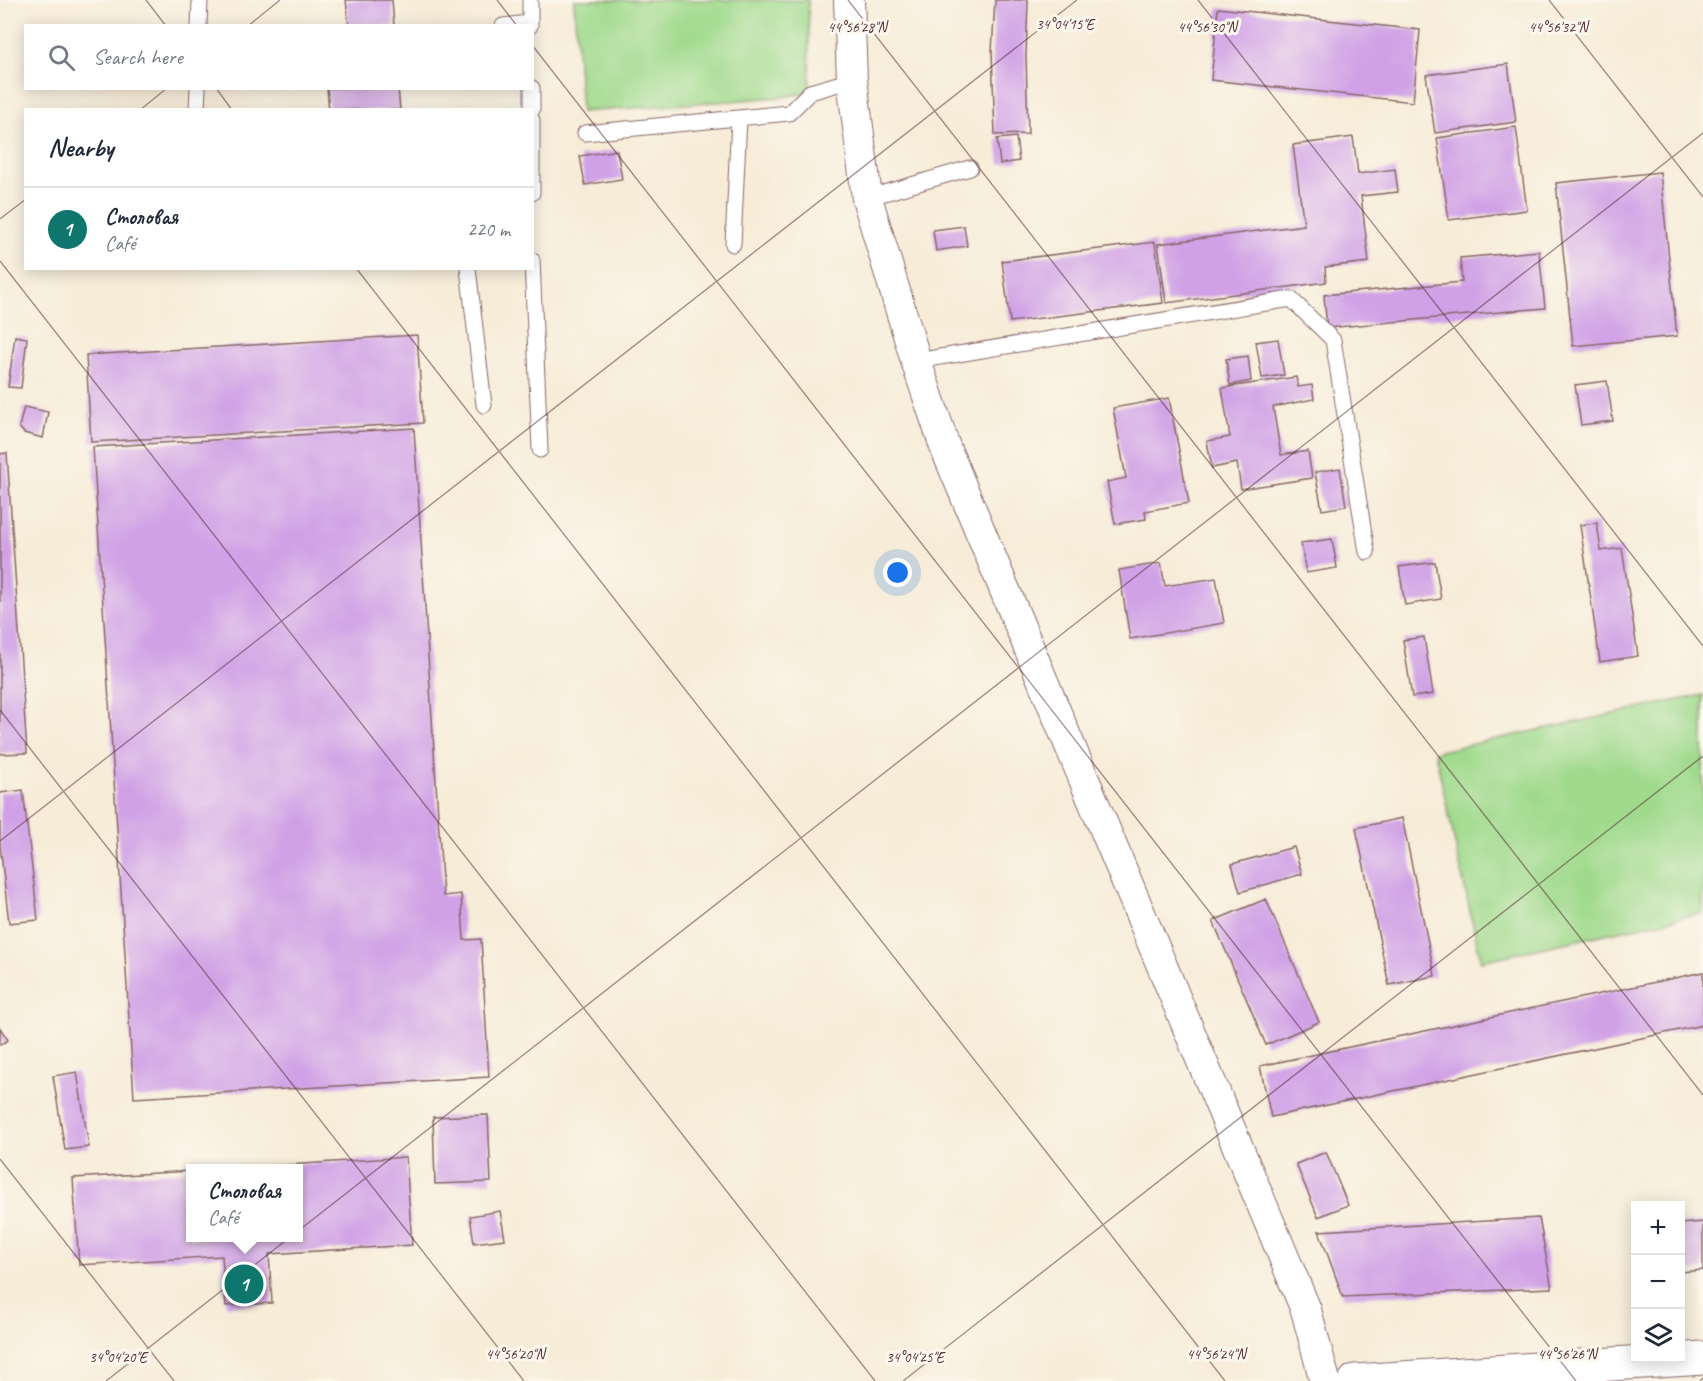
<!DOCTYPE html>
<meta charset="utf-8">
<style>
:root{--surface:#fff;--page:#f6f6f7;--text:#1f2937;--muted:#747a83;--line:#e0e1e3;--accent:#0f766e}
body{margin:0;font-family:Caveat,sans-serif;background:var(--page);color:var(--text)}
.controls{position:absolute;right:18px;bottom:18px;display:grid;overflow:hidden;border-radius:0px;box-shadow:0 3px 15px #0003}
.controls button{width:54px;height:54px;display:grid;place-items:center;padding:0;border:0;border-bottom:2px solid var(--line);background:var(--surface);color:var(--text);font:30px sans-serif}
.you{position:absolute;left:898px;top:573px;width:21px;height:21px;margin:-15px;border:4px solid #fff;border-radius:50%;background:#1a73e8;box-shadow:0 0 0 9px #1a73e833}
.badge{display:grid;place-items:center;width:39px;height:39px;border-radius:50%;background:var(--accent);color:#fff;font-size:20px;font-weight:700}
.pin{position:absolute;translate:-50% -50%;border:3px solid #fff;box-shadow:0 2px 6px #0006}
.popup{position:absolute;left:186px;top:1164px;width:117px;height:78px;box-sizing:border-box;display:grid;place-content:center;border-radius:0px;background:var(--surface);filter:drop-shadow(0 2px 4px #0005);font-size:20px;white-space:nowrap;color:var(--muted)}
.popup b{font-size:22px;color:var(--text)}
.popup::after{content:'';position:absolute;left:50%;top:100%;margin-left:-12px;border:12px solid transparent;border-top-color:var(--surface)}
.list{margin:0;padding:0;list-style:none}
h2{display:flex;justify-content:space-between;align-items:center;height:78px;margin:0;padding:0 24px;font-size:26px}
h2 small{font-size:20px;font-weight:400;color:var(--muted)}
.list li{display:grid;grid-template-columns:39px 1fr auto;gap:18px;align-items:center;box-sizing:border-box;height:84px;padding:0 24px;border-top:2px solid var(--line)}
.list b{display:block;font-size:22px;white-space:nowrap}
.list p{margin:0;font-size:20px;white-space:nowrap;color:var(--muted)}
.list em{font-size:20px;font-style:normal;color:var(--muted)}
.icon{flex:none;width:33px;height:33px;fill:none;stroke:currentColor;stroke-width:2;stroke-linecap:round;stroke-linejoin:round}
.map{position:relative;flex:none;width:1703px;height:1381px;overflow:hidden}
.search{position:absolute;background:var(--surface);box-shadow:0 3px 15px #0003;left:24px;top:24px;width:510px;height:66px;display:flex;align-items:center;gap:15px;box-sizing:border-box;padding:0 21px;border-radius:0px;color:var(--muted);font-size:22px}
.panel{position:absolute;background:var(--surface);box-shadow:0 3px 15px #0003;left:24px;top:108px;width:510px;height:162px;border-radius:0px}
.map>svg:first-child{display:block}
</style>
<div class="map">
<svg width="1703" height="1381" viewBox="0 0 1703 1381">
<rect width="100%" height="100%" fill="#fbf7ec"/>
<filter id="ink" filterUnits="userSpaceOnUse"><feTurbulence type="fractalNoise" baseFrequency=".0167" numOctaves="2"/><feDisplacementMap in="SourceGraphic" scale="12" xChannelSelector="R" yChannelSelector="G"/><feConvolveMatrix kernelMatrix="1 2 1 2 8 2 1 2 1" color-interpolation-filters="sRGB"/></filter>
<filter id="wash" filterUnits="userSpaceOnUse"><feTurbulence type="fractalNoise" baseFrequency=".008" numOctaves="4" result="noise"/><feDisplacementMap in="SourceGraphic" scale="24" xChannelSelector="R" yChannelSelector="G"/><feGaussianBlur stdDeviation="1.35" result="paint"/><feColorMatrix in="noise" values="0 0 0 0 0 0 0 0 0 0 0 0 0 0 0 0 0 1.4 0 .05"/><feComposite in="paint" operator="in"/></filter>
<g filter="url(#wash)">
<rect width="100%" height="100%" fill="#f7ecd8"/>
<path fill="#a0da8d" stroke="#757c5c" stroke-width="1.5" d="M574,0H808L810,92L782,97L581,112Z
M1703,695V913L1481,961L1435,752Z"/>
<g id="blocks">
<path fill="#d0a1e6" d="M346,0H392L394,26H349Z
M995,0H1028L1026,55L1028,134L995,135L992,52Z
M1218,8L1420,30L1413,102L1211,80Z
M1508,64L1516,122L1435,133L1426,75Z
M327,88H398L400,110H329Z
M1516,127L1527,210L1449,220L1437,138Z
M1016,137L1019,161L1000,164L997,139Z
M1353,137L1358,174L1395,169L1398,192L1361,196L1369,262L1325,267L1326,282L1166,303L1158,244L1304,225L1293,145Z
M617,150L622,179L585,185L580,156Z
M1660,172L1677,336L1573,346L1556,183Z
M964,226L967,246L936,251L933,230Z
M1155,242L1163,303L1010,322L1002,261Z
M1539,251L1545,308L1327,328L1324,295L1462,282L1460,258Z
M417,335L423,423L91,442L86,355Z
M15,336L27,338L21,388L8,387Z
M1278,339L1284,375L1262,378L1256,342Z
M1248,356L1251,381L1230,385L1226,359Z
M1296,377L1298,387L1312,385L1314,399L1273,407L1281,455L1308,451L1312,478L1241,489L1237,463L1212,468L1207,441L1230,437L1222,388Z
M1607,381L1613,421L1581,425L1575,385Z
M1169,398L1189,503L1145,511L1146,519L1115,524L1107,482L1126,478L1113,408Z
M24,407L48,412L43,438L24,433L19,427Z
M414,428L443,896L461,894L464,940L481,939L489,1077L134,1098L93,447Z
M7,453L27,753L0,754V454Z
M1340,468L1346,506L1322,510L1315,472Z
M1597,523L1601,551L1622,548L1638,656L1600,662L1580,525Z
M1332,539L1337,568L1306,573L1301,543Z
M1435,562L1441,599L1405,605L1399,567Z
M1161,563L1165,586L1216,578L1224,623L1130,639L1119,570Z
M1424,637L1433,694L1412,697L1403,640Z
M23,790L38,920L9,923L0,845V793Z
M1402,818L1435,976L1389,985L1356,828Z
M1294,847L1302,874L1240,892L1232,864Z
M1266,899L1319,1022L1266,1045L1213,921Z
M1703,972V1025L1271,1117L1260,1066Z
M0,1028L8,1040L0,1045Z
M77,1072L89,1147L65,1150L53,1076Z
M488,1115L491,1182L435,1184L433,1117Z
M1326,1152L1348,1205L1318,1217L1296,1164Z
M406,1157L412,1245L269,1254L272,1303L226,1306L222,1256L79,1265L73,1178L190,1171V1238H298V1168H259V1167Z
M500,1211L505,1239L474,1243L470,1216Z
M1539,1218L1552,1288L1343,1297L1319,1231Z
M1703,1222V1270L1680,1272V1224Z"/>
</g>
</g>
<g filter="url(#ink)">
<use href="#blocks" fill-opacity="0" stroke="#876768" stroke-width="1.5"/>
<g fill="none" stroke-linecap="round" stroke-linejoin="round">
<defs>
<path id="service" d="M199,26L200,0
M503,26L529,23
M530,26V0
M532,88V110
M197,110L198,88
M532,120V193
M585,133L789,113L810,92L852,80
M867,198L970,168
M733,244L739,118
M532,260L540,450
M468,268L484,405
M916,361L1291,299L1333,340L1367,552"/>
<path id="minor" d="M849,0L852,80L867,198L916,361L945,447L1306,1310L1325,1381"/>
<path id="secondary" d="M1355,1381L1703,1358"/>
</defs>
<use href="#service" stroke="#876768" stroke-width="17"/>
<use href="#minor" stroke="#876768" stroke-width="32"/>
<use href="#secondary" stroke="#876768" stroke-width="35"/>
<use href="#service" stroke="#fff" stroke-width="15"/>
<use href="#minor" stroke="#fff" stroke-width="30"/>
<use href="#secondary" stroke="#fff" stroke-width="33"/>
</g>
</g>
<path fill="none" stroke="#4a1f2b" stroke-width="1.5" stroke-opacity="0.45" d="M146,0L166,26M497,0L517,26M848,0L1703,1095M1198,0L1703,646M1549,0L1703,197M248,26L280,0M532,45L1576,1381M216,88L232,110M140,110L167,88M0,219L26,199M0,261L875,1381M356,268L1225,1381M0,710L524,1381M0,841L1077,0M0,1159L174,1381M106,1381L1703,133M903,1381L1703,756M1700,1381L1703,1378"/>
<g font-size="15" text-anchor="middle" fill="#4a1f2b" stroke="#fbf7ec" stroke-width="6" stroke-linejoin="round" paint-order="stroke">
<text x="1065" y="29">34°04'15"E</text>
<text x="857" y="32">44°56'28"N</text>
<text x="1207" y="32">44°56'30"N</text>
<text x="1558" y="32">44°56'32"N</text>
<text x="515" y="1359">44°56'20"N</text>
<text x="1216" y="1359">44°56'24"N</text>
<text x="1567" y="1359">44°56'26"N</text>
<text x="118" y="1362">34°04'20"E</text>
<text x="915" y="1362">34°04'25"E</text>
</g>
</svg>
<div class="controls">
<button>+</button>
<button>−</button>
<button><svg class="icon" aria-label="layers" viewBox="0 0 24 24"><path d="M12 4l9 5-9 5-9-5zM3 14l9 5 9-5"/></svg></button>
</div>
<div class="you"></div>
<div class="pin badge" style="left:244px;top:1284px">1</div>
<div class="popup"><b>Столовая</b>Café</div>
<div class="search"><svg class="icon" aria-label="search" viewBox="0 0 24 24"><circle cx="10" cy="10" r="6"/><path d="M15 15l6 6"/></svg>Search here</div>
<section class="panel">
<h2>Nearby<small></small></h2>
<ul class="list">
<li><span class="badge">1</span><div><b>Столовая</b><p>Café</p></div><em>220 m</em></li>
</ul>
</section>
</div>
